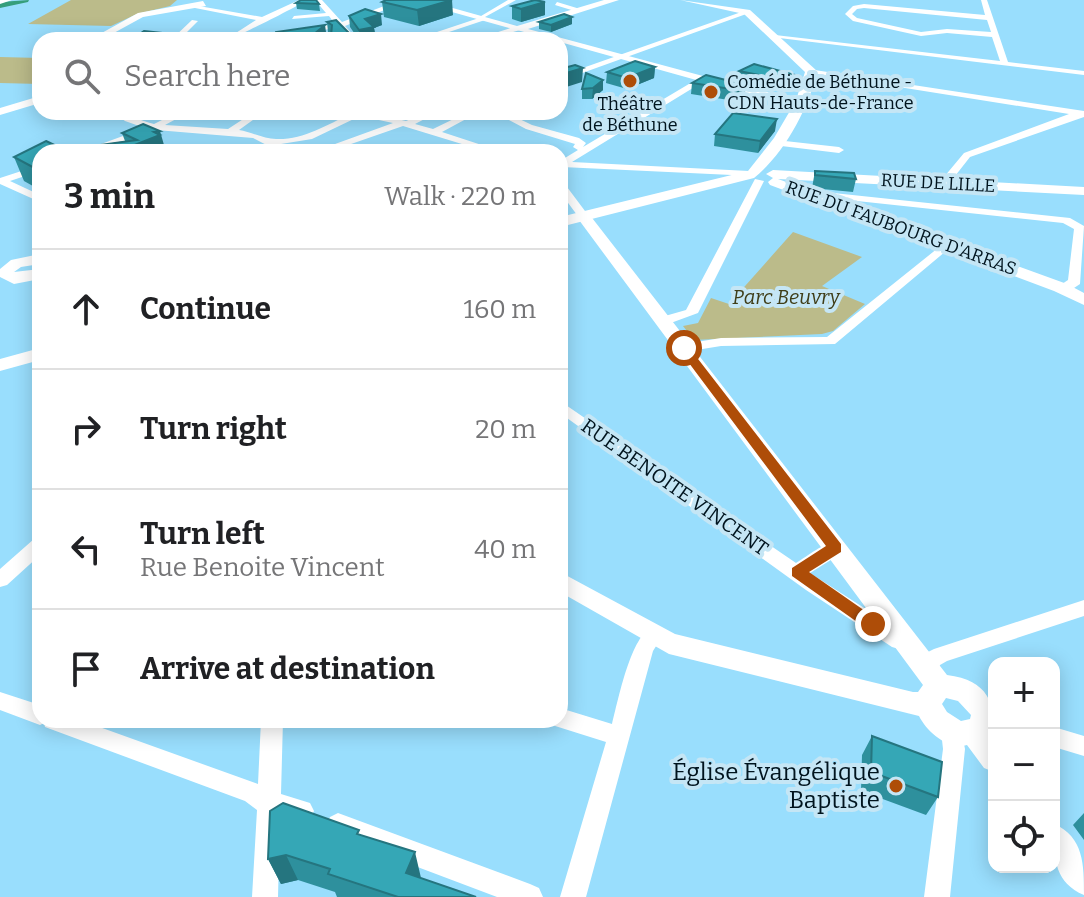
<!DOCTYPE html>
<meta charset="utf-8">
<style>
:root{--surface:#fff;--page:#f6f6f6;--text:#202124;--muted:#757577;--line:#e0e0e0}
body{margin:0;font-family:Bitter,serif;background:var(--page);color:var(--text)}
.controls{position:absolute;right:24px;bottom:24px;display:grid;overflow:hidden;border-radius:16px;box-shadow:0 4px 20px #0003}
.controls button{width:72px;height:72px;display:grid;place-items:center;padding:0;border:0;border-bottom:2px solid var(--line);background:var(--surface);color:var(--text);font:40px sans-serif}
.stop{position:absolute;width:24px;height:24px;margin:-18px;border:6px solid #ae4d08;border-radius:50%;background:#fff}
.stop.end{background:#ae4d08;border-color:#fff;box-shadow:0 2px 8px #0008}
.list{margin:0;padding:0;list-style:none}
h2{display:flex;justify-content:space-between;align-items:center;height:104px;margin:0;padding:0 32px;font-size:34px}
h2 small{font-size:26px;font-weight:400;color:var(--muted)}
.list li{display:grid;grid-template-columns:52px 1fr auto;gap:24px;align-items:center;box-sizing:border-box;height:120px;padding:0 32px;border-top:2px solid var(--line)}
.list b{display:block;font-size:30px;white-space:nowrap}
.list p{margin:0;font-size:26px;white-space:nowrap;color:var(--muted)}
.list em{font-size:26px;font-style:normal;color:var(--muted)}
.icon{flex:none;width:44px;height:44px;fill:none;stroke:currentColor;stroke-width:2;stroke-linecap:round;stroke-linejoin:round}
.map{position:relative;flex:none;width:1084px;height:897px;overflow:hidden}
.search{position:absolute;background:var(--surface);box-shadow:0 4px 20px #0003;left:32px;top:32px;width:536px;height:88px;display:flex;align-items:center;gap:20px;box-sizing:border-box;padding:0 28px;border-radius:24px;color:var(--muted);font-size:30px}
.panel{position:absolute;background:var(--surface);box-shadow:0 4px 20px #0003;left:32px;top:144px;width:536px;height:584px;border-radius:24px}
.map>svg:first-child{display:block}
</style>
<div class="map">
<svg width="1084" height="897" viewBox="0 0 1084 897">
<rect width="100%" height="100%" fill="#99defd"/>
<path fill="#bbbb8a" d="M71,0H177L170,6L137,14L111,26L28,24Z
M0,57L40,58V84L0,83Z
M793,232L862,257L822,286L865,304L833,331L822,334L694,340L683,326L698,323L711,298L729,304Z"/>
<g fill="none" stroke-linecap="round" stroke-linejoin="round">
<path fill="#369e7b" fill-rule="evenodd" d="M29,0L28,2L0,8V2Z"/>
<path fill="#fff" fill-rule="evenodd" d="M299,0H307C298,6 232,40 225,40L256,20L190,7L193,5L262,17Z
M315,0H322L342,22L400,0H409L345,26L358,40H350L339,27L309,33L298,40H289L304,29L335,24L329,16L292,19L294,16L326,13Z
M508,0H516L485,17V20L425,40H413L476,19Z
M981,0H987L1008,62L1084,71V75L771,37L775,35L1000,61L992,37L947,33L921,36L853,21L845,14L853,6L864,4L985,15ZM864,8L987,20L991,32L947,29L921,32L857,18L852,14L857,9Z
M557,2L580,9L581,10L578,12L555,5Z
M747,10L749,13L560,81V76Z
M192,20L198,21L179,40H171Z
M517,26L520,30L485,40H473Z
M808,69L1084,111V117L970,157L948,185L944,186L939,183L964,153L1069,114L811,73Z
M699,78L706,80L572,162L749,171L754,174L753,176L562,167L560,161L578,150L573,147L575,144L526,129L494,112H505L532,125L579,138L586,143L583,147Z
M113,112C127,112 139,121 154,124L178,112H189L165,125L228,129L254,112H264L239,130C251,132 265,139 276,139C303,140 327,125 350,114L349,112H367L406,121L427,112H438L415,124L433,129L468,112H479L442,132L503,152H488L403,126L328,152H313L393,123L360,116L312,139L281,144L292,152H280L253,138L156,130L93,152H79L145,128L125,121Z
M776,140L839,147L844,150L839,153L773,145L771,143Z
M40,165V171L10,181L40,195V202L0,184V178Z
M755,179L764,181L698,313L668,324H658V318L686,310Z
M560,182L564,183L588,215V219H580L560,192Z
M805,190L1070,218L1084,226L1080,284L1074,288L1064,287L1062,284L1068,280L1074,229L1063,223L801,195V191Z
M948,240L954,244L952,246L835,344L721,346L684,352L677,348L684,344L721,338L827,337Z
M560,401L796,563C810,555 827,539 842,543L845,548L842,553L810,573L906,635L909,641L906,647L899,649L892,647L806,590L560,413Z
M40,537V555L7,585L0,587V569L34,539Z
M1084,600V616L947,661L940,665L934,676L927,679L920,676L917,670L926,653L934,649Z
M653,627L660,629L663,635L653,651L586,897H560L606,742L552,725L550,720H560V708L612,724C618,701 631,634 653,627Z
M0,692L40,705V720H80L258,784L261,720H283L281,794L310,803L314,811L310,819L302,823L280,817L278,897H252L257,810L245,801L45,727L44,723L40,725L0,710Z
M952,721L960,724L965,749L950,897H924L943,749L941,731L944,724Z
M1054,727L1084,736V756L1054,747Z
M338,813L530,884L539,888L543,897H497L338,837L330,833L326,825L330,817Z"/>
<path fill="#fff" fill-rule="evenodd" d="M0,0H12L0,4Z
M203,1L206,6L143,17L101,40H89L138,13Z
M40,96V103L0,115V108Z
M579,214H589L947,675C1006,682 994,728 994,772L984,768L967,745C948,750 927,732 919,716L669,654L560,592V572L675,634L913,692H918L923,685L579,220ZM946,698L958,701L971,715L970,719L961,721L947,712L942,704Z
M40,254V264L21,267L14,272L40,269V279L14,284L0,277V269L11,260Z
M1054,824C1084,837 1084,865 1084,895C1052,881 1054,854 1054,824Z"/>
<path fill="#fff" fill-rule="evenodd" d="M409,0H424L517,26L604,0H619L528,29L755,90L797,97L805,72L744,14L680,0L750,10L817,71C809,109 783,155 754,178L560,227V217L748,171L774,138L794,104L750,95Z
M773,170L1084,187V195L778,179L1067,284L1084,293V305L1054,291L770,185L768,182L773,178L766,174Z
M40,348V360L0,371V359Z"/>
</g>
<path fill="#2e909d" d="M382,2L453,15L419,26L384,17Z
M296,3L319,4L320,11L297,9Z
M512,6L545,15L521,22L512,19Z
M349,16L382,25L374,28L376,39L359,40L350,27Z
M327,22L349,33L350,40L328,32Z
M539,22L572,24L551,32L539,29Z
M276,32L327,39L326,40H277Z
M655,67L654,78L627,89L606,83L607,72Z
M739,71L795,75L793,86L782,91L737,82Z
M586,73L603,90L592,99H582V89Z
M692,83L746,85L744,96L735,101L691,94Z
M775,131L758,153L714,146L715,134Z
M122,133L166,152H95L93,146L125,141Z
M40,152V190L24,181L14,157Z
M815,171L856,179L853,192L812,188Z
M872,736L938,797L926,815L861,791L862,755Z
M1084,813V840L1073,825Z
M360,835L421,878L476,897H337L335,892L298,880L281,884L268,859Z"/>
<path fill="#25757f" d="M452,0L453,15L419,26L417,10Z
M545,2V15L521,22V9Z
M381,14L382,25L374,28L376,39L360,40L359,30L365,19Z
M572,17V24L551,32V25Z
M325,25L327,39L326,40H308V39Z
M349,33L350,40L341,34Z
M338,34L339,40H332L331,36Z
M655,67L654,78L627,89V78Z
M583,68L582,82L560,89V75Z
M795,75L793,86L782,91L784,80Z
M603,80V90L592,99L593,88Z
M746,85L744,96L735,101L737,90Z
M777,119L775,131L758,153L760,141Z
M160,131L166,152H128L127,148Z
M415,852L421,878L406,873Z
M286,855L298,880L281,884L268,859Z"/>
<path fill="#35a7b6" stroke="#25757f" stroke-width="2" d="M301,0H316L319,4L296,3Z
M386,0H452L417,10L382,2Z
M535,0L545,2L521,9L512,6Z
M365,9L381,14L365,19L374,27L359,30L349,16Z
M564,14L572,17L551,25L539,22Z
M336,20L349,33L341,34L351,40H337L338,34L331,36L332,25L327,22Z
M325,25L308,39L276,37V32Z
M144,31L171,34V40H131Z
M635,61L655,67L627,78L607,72Z
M754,64L795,75L784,80L739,71Z
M575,65L583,68L560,75V69Z
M586,73L603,80L593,88L582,89Z
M706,75L746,85L737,90L692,83Z
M733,113L777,119L760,141L715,134Z
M143,124L160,131L154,132L160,135L127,148L133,152H106L93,146L137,140L122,133Z
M46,141L69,152H40V171L14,157Z
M513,149L521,152H506Z
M815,171L854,173L856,179L815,175Z
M872,736L942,762L938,797L871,772Z
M283,803L359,830L357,834L415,852L406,873L476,897H398L328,874L330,869L286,855L268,859L270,811Z"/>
<path fill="#ae4d08" d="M680,346H688L841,544V552L809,572L878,620V629H867L792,576V568L826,546L680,351Z"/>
<g fill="#ae4d08" stroke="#c5e6f5" stroke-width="3">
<circle cx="630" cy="81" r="8"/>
<circle cx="711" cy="92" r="8"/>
<circle cx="896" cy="786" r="8"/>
</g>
<g text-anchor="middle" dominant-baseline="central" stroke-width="8" stroke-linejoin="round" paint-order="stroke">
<g font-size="18" fill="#00141e" stroke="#c5e6f5" text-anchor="start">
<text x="727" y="82">Comédie de Béthune -<tspan x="727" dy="21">CDN Hauts-de-France</tspan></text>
<text x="630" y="104" text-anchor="middle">Théâtre<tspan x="630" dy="21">de Béthune</tspan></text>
</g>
<g font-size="18" fill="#00141e" stroke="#c5e6f5">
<text transform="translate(938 183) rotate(3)">RUE DE LILLE</text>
<text transform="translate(901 228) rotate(20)">RUE DU FAUBOURG D'ARRAS</text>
</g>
<g font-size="20" font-style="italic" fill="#3f3d18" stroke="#c5e6f5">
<text x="786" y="297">Parc Beuvry</text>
</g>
<g font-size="20" fill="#00141e" stroke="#c5e6f5">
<text transform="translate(675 487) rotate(35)">RUE BENOITE VINCENT</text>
</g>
<g font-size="24" fill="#00141e" stroke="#c5e6f5" text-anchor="end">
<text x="880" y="772">Église Évangélique<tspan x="880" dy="28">Baptiste</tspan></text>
</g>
</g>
</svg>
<div class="controls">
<button>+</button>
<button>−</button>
<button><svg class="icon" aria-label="locate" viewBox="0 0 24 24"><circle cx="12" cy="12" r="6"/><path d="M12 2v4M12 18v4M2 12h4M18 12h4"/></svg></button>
</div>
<div class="stop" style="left:684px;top:348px"></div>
<div class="stop end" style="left:873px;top:624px"></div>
<div class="search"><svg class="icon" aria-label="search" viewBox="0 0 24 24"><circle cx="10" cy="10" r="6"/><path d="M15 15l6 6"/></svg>Search here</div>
<section class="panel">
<h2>3 min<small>Walk · 220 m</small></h2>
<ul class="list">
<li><svg class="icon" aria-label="ahead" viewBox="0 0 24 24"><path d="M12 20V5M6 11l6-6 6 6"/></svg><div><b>Continue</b></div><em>160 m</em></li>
<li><svg class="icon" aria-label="right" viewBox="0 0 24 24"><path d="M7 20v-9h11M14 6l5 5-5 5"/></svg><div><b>Turn right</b></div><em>20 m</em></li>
<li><svg class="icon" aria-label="left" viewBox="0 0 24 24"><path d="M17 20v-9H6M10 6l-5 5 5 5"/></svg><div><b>Turn left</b><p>Rue Benoite Vincent</p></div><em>40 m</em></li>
<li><svg class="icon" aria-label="arrive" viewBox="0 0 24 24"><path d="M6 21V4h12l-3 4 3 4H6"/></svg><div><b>Arrive at destination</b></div></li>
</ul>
</section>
</div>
